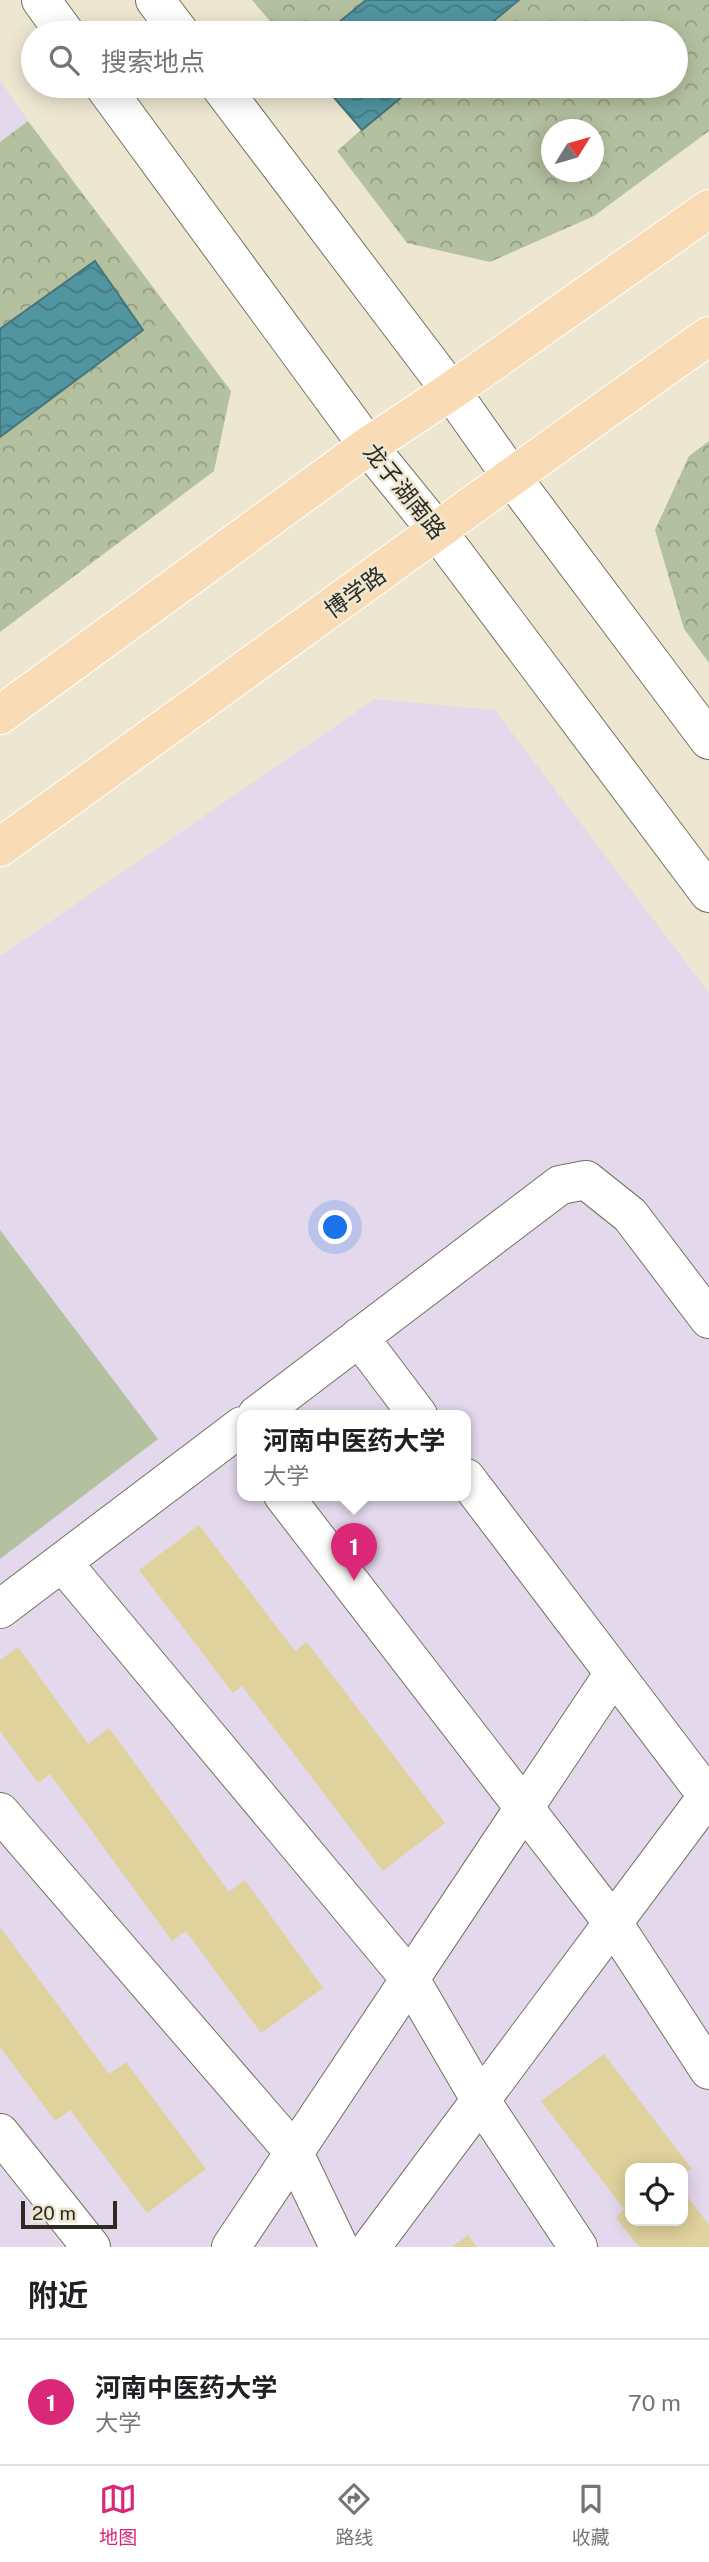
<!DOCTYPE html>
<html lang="zh">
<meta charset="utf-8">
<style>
:root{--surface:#fff;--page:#f2f2f2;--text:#202124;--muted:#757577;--line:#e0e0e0;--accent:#db2777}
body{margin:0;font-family:"Public Sans","Noto Sans SC",sans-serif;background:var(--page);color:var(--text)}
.controls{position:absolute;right:21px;bottom:21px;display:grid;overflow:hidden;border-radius:14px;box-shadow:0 4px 18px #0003}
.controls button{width:63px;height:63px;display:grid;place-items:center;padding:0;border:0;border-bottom:2px solid var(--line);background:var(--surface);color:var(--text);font:35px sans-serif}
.compass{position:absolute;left:541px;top:119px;width:63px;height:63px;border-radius:50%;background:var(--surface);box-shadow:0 4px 18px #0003;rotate:53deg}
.scale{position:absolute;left:21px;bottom:18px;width:96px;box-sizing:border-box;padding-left:7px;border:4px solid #2d2b23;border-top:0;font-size:19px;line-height:24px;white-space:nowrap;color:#2d2b23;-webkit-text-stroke:5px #ede7d2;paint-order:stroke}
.you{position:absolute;left:336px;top:1228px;width:24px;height:24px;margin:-18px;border:5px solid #fff;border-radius:50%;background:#1a73e8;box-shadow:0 0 0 10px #1a73e833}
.badge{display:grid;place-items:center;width:46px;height:46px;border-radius:50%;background:var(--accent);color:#fff;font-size:23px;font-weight:700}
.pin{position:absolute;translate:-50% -58px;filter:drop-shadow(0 2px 4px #0008)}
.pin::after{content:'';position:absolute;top:37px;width:24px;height:21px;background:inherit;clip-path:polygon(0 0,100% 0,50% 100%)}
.popup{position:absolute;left:237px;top:1410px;width:234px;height:91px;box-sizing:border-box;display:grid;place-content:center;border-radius:14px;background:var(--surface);filter:drop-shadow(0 2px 5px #0005);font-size:23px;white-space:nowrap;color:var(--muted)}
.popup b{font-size:26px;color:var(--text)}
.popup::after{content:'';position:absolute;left:50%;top:100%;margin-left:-14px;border:14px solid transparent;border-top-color:var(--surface)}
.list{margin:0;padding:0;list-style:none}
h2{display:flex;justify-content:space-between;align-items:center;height:91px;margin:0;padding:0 28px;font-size:30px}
h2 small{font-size:23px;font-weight:400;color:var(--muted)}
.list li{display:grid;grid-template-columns:46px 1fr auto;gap:21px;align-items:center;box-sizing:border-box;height:126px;padding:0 28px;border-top:2px solid var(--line)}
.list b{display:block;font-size:26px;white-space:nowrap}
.list p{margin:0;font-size:23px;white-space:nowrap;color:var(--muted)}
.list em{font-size:23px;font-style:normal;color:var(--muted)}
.icon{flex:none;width:38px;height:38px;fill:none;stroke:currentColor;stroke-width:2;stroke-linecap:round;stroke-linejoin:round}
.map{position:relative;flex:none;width:709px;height:2247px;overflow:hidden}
.search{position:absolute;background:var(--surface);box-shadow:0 4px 18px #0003;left:21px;right:21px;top:21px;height:77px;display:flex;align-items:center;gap:18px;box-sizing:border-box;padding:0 24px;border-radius:38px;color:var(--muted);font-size:26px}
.sheet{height:217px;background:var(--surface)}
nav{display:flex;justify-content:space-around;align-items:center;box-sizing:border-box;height:98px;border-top:2px solid var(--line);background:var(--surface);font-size:19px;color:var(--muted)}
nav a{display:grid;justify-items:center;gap:4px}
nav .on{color:var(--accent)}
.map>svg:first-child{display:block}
</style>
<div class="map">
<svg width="709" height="2247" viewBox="0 0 709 2247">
<defs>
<pattern id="forest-crowns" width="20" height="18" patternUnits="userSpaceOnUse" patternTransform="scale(1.75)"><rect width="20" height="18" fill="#b4c1a0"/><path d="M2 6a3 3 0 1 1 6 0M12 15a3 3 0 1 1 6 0" fill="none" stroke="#939d82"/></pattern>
<pattern id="water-waves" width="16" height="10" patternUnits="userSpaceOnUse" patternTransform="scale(1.75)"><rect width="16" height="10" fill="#5195a1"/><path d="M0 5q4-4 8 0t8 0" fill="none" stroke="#447a83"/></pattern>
</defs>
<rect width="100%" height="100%" fill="#ede7d2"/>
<path fill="#e4d8ec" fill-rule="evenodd" d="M0,80L28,121L0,142Z
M375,699L495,710L709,993V2247H0V956ZM242,1415H466V1495H242ZM630,2168H683V2221H630Z"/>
<path fill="url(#forest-crowns)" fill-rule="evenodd" d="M252,0H709V131L594,216L490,262L407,243L337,151L361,130L324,86H676V33H280ZM552,130H594V172H552Z
M28,121L231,391L214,471L0,632V142Z
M709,441V663L684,629L655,530L689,456Z"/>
<path fill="#b4c1a0" d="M0,1230L158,1439L0,1559Z"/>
<path fill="url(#water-waves)" stroke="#46757b" stroke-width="2" d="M366,0H519L479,33H326Z
M324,86H415L362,130Z
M95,261L143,330L0,437V329Z"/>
<path fill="#e0d29d" d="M199,1525L295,1651L307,1642L445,1823L383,1871L242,1686L233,1693L139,1570Z
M18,1647L88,1744L109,1728L229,1892L245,1880L323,1988L261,2033L186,1931L172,1941L50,1774L38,1783L0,1731V1660Z
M0,1927L109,2074L126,2062L206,2169L147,2213L70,2110L55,2121L0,2047Z
M604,2054L691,2168L683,2175V2168H630V2221H683V2191L709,2225V2247H639L616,2218L624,2209L541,2101Z
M468,2235L477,2247H452Z"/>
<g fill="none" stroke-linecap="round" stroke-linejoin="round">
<defs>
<path id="minor" d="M41,0L65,33
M155,0L180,33
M104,86L368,446L438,532L709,893
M220,86L451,391L511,476L709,740
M359,1337L418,1415
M257,1415L560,1185L586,1180L630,1215L709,1319
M466,1478L709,1798
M283,1495L613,1923L709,2070
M62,1562L410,1979L481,2101L578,2247
M0,1609L242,1426
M0,1812L293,2151L339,2247
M0,2133L91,2247
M231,2247L614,1673
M371,2247L709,1794"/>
<path id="major" d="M0,715L368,446L451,391L709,209
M0,847C237,677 471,504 709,336"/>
</defs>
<use href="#minor" stroke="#76715e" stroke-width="40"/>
<use href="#major" stroke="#fff" stroke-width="40"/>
<use href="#minor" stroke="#fff" stroke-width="38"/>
<use href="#major" stroke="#f9dcb5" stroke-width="38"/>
</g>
<g text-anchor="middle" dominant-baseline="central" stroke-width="5" stroke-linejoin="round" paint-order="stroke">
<g font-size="23" fill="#2d2b23" stroke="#ede7d2">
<text transform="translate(405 491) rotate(51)">龙子湖南路</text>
<text transform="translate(355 592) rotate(-36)">博学路</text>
</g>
</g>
</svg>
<div class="controls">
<button><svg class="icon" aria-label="locate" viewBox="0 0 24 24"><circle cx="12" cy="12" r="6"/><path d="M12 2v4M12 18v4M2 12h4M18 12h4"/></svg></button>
</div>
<svg class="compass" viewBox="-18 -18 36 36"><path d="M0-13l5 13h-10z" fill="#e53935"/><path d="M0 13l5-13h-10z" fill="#757577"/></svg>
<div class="scale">20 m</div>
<div class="you"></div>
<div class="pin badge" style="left:354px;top:1581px">1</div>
<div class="popup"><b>河南中医药大学</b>大学</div>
<div class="search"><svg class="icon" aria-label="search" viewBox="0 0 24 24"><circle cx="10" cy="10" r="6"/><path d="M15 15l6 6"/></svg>搜索地点</div>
</div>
<section class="sheet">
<h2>附近<small></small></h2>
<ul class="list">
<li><span class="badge">1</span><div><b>河南中医药大学</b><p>大学</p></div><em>70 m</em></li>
</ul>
</section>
<nav>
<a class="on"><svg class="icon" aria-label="map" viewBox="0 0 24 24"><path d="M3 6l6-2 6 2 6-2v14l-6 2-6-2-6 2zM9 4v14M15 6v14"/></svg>地图</a>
<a><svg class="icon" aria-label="directions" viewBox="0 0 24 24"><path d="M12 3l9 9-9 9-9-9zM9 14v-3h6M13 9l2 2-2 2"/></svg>路线</a>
<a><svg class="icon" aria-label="saved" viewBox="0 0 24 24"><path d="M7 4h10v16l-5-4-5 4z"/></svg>收藏</a>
</nav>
